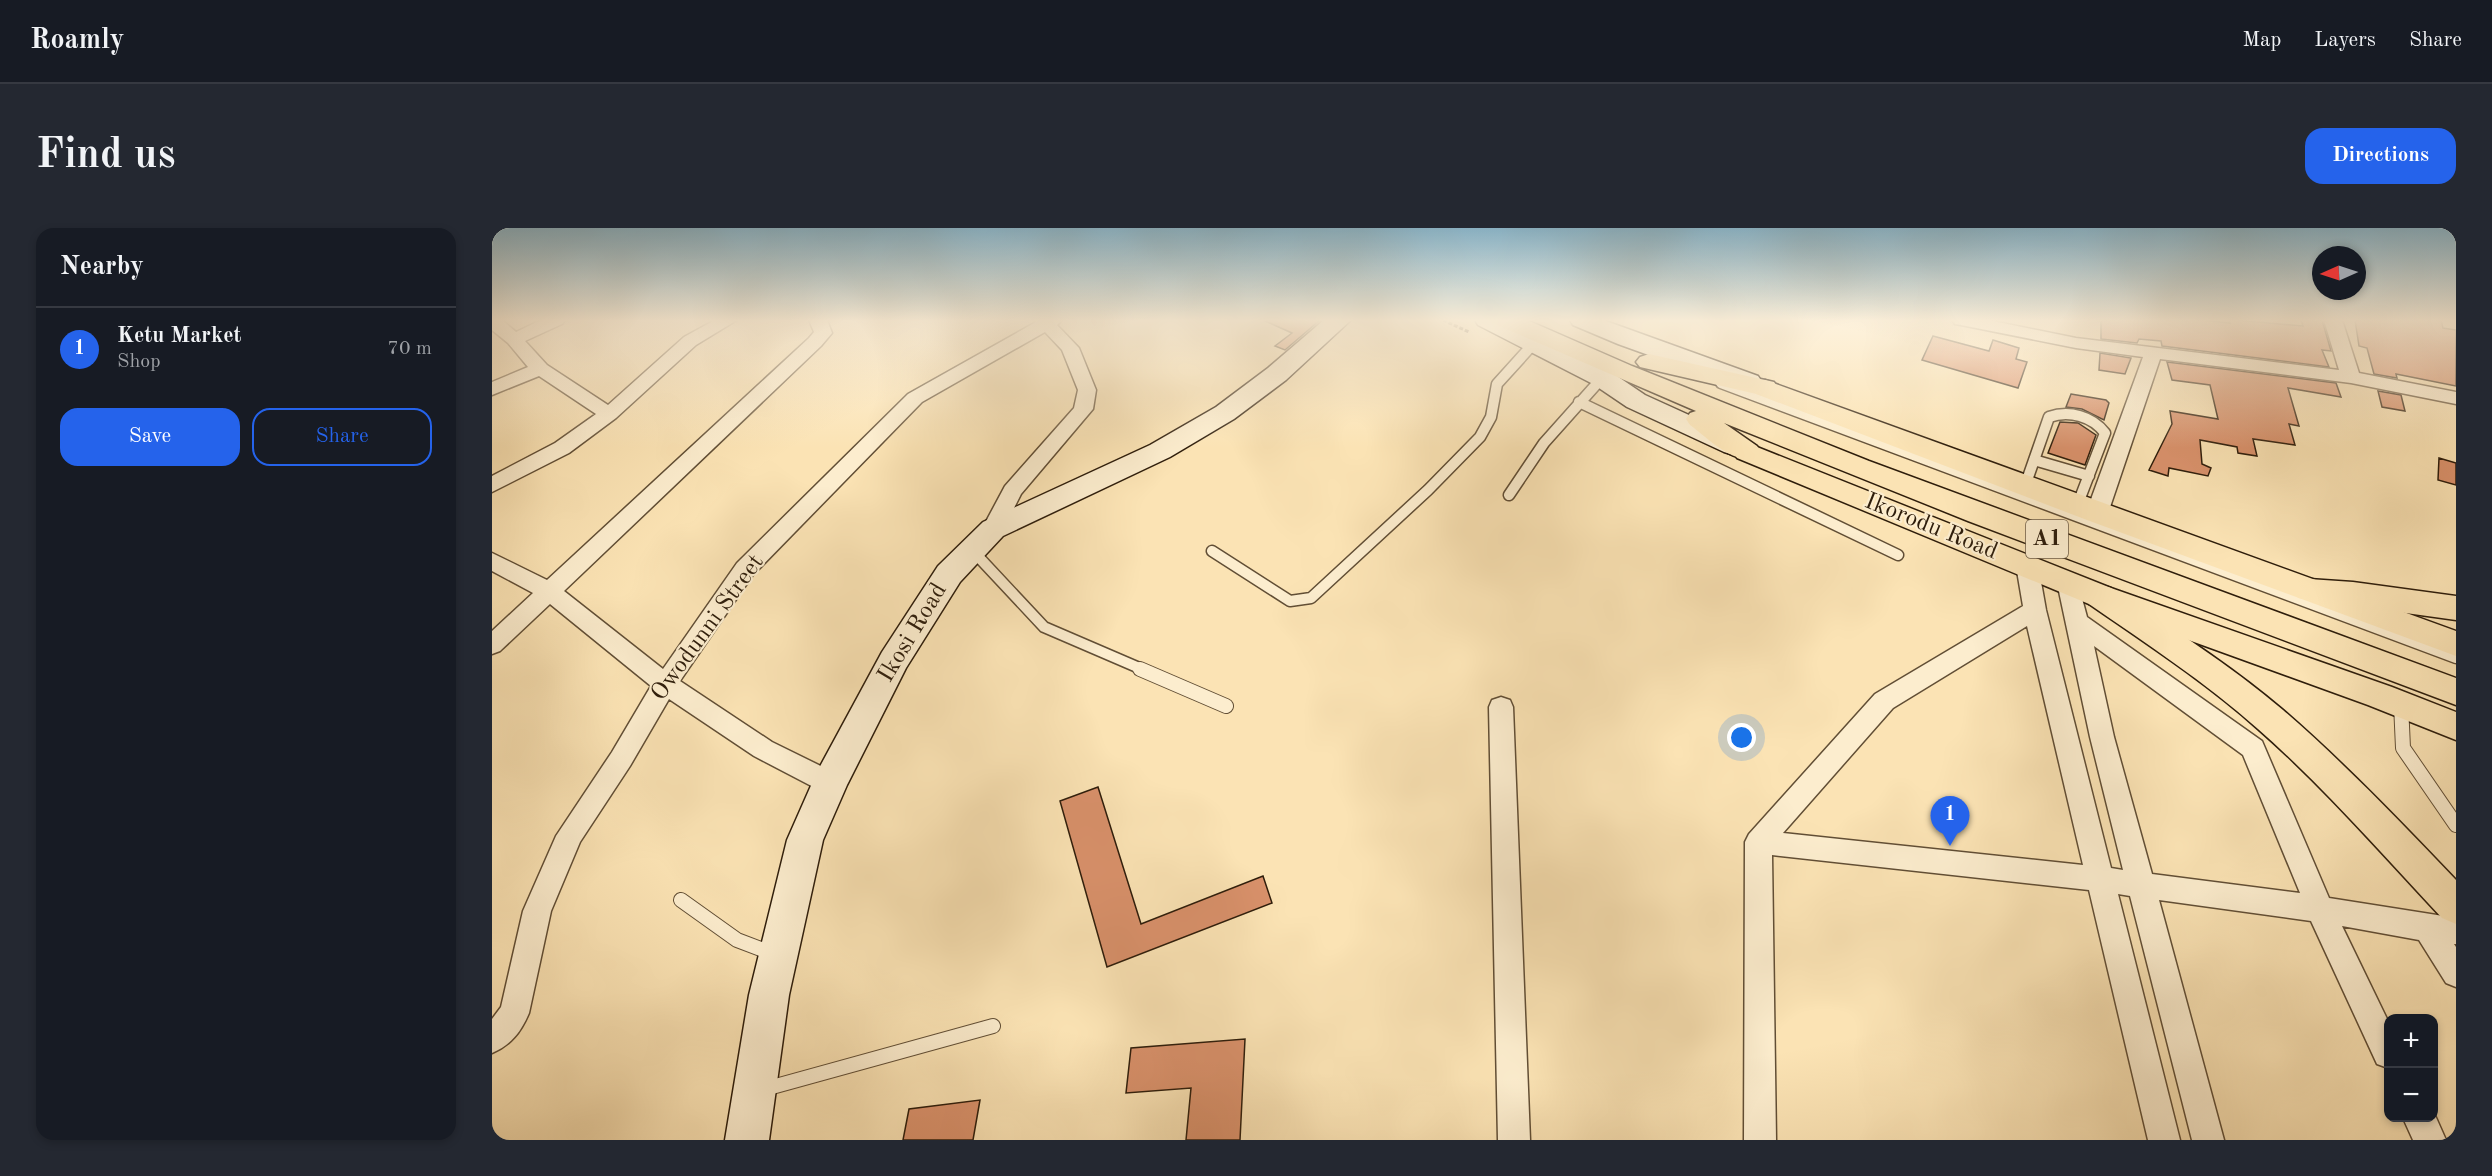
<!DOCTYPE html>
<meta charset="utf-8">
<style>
:root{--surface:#171b24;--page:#242831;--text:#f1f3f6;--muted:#9ea1a6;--line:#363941;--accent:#2563eb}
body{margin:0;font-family:"Old Standard TT",serif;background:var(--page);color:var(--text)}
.controls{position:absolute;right:18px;bottom:18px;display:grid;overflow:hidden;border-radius:12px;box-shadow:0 3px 9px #0003}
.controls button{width:54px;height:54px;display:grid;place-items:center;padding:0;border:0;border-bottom:2px solid var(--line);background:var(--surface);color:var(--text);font:30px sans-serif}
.compass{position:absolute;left:1820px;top:18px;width:54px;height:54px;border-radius:50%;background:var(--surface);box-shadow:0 3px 9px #0003;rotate:267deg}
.you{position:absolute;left:1250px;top:510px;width:21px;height:21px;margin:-15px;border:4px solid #fff;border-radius:50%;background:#1a73e8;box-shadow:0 0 0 9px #1a73e833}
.badge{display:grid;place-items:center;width:39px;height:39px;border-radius:50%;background:var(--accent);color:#fff;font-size:20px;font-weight:700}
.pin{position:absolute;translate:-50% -50px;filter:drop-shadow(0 2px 3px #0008)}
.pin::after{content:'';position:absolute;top:32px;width:21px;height:18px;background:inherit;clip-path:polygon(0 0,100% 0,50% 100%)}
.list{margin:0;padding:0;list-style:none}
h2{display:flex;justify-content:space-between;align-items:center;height:78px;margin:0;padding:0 24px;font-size:26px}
h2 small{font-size:20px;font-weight:400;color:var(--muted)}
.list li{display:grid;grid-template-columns:39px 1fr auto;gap:18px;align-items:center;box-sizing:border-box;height:84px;padding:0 24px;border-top:2px solid var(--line)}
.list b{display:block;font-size:22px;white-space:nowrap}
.list p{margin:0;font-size:20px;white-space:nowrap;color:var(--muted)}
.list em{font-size:20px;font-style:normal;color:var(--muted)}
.actions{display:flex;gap:12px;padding:18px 24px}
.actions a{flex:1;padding:14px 0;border:2px solid var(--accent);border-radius:18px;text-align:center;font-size:21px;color:var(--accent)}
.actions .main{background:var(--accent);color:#fff}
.map{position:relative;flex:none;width:1964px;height:912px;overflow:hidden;border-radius:18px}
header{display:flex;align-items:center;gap:36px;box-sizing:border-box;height:84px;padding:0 30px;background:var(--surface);border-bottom:2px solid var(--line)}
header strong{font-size:28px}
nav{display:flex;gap:33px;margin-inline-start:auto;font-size:21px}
.intro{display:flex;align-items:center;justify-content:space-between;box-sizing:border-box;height:144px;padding:0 36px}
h1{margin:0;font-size:42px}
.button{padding:15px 27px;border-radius:18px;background:var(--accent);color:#fff;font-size:21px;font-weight:700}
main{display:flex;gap:36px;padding:0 36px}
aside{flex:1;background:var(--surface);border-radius:18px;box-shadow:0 3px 9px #0003}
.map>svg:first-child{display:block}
</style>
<header>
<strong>Roamly</strong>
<nav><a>Map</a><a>Layers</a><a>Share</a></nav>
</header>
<div class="intro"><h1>Find us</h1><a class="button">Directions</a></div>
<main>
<aside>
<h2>Nearby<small></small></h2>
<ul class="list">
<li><span class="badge">1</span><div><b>Ketu Market</b><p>Shop</p></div><em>70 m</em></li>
</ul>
<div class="actions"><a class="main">Save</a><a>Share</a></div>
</aside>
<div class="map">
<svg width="1964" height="912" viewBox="0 0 1964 912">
<rect width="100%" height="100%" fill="#fbe3b4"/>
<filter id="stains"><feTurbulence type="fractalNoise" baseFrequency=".00333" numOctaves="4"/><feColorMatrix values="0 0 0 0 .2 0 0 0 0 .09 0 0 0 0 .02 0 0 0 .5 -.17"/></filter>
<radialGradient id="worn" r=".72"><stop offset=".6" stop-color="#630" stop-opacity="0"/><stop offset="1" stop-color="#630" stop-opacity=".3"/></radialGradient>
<path fill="#d9916b" stroke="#2e1d0b" stroke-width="1.5" d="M771,92H828L793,122L783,118L800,105Z
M1609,92H1709L1738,95L1736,92H1743L1811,98L1809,92H1830L1839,123L1830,122L1837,139L1670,118L1669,113L1647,111L1645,115L1609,111Z
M1863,92H1949L1951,100L1964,102V158L1904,146L1905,150L1882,146L1875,120L1867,118Z
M1441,108L1497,123L1501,112L1527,120L1524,131L1535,134L1526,160L1430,132Z
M1608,125L1639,130L1633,146L1607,142Z
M1675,134L1844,155L1849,169L1796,160L1807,198L1797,196L1803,217L1761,211L1765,228L1746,225L1745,219L1708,212L1710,236L1719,240L1716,248L1677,240L1676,248L1657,242L1680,196L1678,183L1726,191L1718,157L1680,152Z
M1886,163L1909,167L1913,183L1890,179Z
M1579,166L1614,172L1617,175L1612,192L1590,181L1574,179Z
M1568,194L1586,195L1604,207L1593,237L1556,225Z
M1947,230L1964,235V257L1946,252Z
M606,559L649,696L771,648L780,675L615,739L568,573Z
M753,811L748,912H694L699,860L634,865L639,820Z
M488,872L481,912H411L417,881Z"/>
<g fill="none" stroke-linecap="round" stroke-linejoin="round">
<defs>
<path id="lane-far1" d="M1229,155L1964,430
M1087,174L1406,327
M1542,232L1597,248
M1533,258L1557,189C1577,182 1600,188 1613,205L1585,278
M1017,267L1052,215L1110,150
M480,322L552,399L652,442
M720,323L798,373L819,370L936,262L988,209L999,189L1005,156L1043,114"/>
<path id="lane" d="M648,441L734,478
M1909,476L1911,520L1964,597
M189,672L245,712L282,726
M269,862L501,798"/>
<path id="street" d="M0,92H10L24,104L49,92H73L70,96L33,113L55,137L116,177L192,109L223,92H245L204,117L124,190L77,225L0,264V248L63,215L104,186L47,148L0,167V154L36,139L16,115L0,102Z
M317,92H335L340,105L329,118L72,363L171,441L245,335L416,166L544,94L542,92H570L565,97L587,120L604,162L601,181L529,266L509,306L501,308L493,306L490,301L513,258L582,180L586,162L570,122L553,104L430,174L261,347L188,453L280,514L347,547L351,555L347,563L338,566L329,563L262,528L177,471L138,538L88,614L59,683L37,785C29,804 19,817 0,825V791L9,779L31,683L64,608L120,524L159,458L58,376L8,423L0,426V403L41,365L0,343V325L55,352L317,110L322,104Z
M1460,92H1496L1584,110L1847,142L1832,92H1850L1867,145L1964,164V176L1859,155L1668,131L1616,285L1612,290L1605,292L1598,290L1594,285L1651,129L1584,120L1469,97L1463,96Z
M1535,329L1543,331L1546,337L1554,382L1619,640L1631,642L1598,509L1565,354L1568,348L1576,346L1584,348L1595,389L1770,513L1837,670L1964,690V716H1962L1964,719V759L1954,755L1927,712L1850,698L1896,793V840L1885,836L1819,693L1667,672L1732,912H1700L1638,668L1626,666L1688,912H1656L1597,662L1280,627L1284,912H1252L1253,614L1257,606L1383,466L1531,378L1524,337L1527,331ZM1535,398L1591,637L1291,605L1401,480ZM1602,418L1751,527L1808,665L1660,646L1622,509Z
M1009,469L1018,472L1021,479L1038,912H1006L997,479L1000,472Z
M1942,885L1954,912H1921L1911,890H1942Z"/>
<path id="secondary" d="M832,92H859L794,152L742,191L678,229L511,308L468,354L414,440L355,557L331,612L297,767L277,912H233L257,767L295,612L325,544L390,424L446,338L491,294L658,217L724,179L776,140Z
M983,92H1014L1119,144L1153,167L1252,212L1256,218L1252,224L1242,227L1232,224L1135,179L1101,156L986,97Z
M1078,92H1111L1266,148L1270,154L1266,160L1257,162L1248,160L1126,116L1081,97Z"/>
<path id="primary" d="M1273,152L1964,403V428L1595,292L1264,166L1260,160L1264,154Z
M1255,215L1619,360L1900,459L1964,484V512L1876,477L1597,376L1245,230L1241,224L1245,218Z"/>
<path id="highway" d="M1002,92H1035L1140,138L1377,233L1964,450V477L1476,293L1232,195L1265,218L1269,224L1265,230C1241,237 1216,210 1198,197L1194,191L1198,185L1204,183L1005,97Z
M1157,126L1282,154L1286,160L1282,166L1273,168L1148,139L1144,134L1148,129Z
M1817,351L1861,354L1964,368V392L1806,370L1802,362L1806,354Z
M1608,357L1619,360C1678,399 1737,436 1791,482C1852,535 1908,593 1964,652V696L1950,690C1890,626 1832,559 1766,501C1713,454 1655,416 1597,376L1593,368L1597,360Z"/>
</defs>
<use href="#lane-far1" stroke="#614e35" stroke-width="13"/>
<use href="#lane" stroke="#614e35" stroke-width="16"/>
<use href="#street" stroke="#614e35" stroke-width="3"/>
<use href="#secondary" stroke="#2e1d0b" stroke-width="3"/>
<use href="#primary" stroke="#2e1d0b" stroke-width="3"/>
<use href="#highway" stroke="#2e1d0b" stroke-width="3"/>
<path stroke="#2e1d0b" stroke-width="3" stroke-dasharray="4 2" stroke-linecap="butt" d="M951,92L977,104"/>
<use href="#lane-far1" stroke="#fcedce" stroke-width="10"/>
<use href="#lane" stroke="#fcedce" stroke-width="14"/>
<use href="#street" fill="#fcedce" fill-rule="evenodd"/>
<use href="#secondary" fill="#fcedce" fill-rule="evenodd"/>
<use href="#primary" fill="#fbe3b4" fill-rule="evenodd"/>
<use href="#highway" fill="#fbe3b4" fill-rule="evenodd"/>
</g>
<linearGradient id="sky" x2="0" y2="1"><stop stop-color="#8bb8ce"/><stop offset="0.42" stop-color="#fdf2dd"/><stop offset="1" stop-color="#fdf2dd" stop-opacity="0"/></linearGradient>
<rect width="1964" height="220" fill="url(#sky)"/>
<g text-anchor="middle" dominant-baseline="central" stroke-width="4.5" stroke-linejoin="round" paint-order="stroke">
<rect fill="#fcedce" stroke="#6c5b46" stroke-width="1.5" x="1534" y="292" width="42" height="38" rx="4.5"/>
<g font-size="22" font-weight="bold" fill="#2e1d0b">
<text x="1555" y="311">A1</text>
</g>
<g font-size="24" fill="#2e1d0b" stroke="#fcedce">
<text transform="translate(1439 299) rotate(22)">Ikorodu Road</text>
<text transform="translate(216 400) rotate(-54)">Owodunni Street</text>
<text transform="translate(421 405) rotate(-59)">Ikosi Road</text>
</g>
</g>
<rect width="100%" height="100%" filter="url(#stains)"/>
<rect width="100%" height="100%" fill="url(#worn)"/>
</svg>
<div class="controls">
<button>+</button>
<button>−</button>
</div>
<svg class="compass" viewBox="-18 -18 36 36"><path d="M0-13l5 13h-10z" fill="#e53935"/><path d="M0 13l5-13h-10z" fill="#9ea1a6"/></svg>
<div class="you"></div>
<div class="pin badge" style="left:1458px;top:618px">1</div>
</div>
</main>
